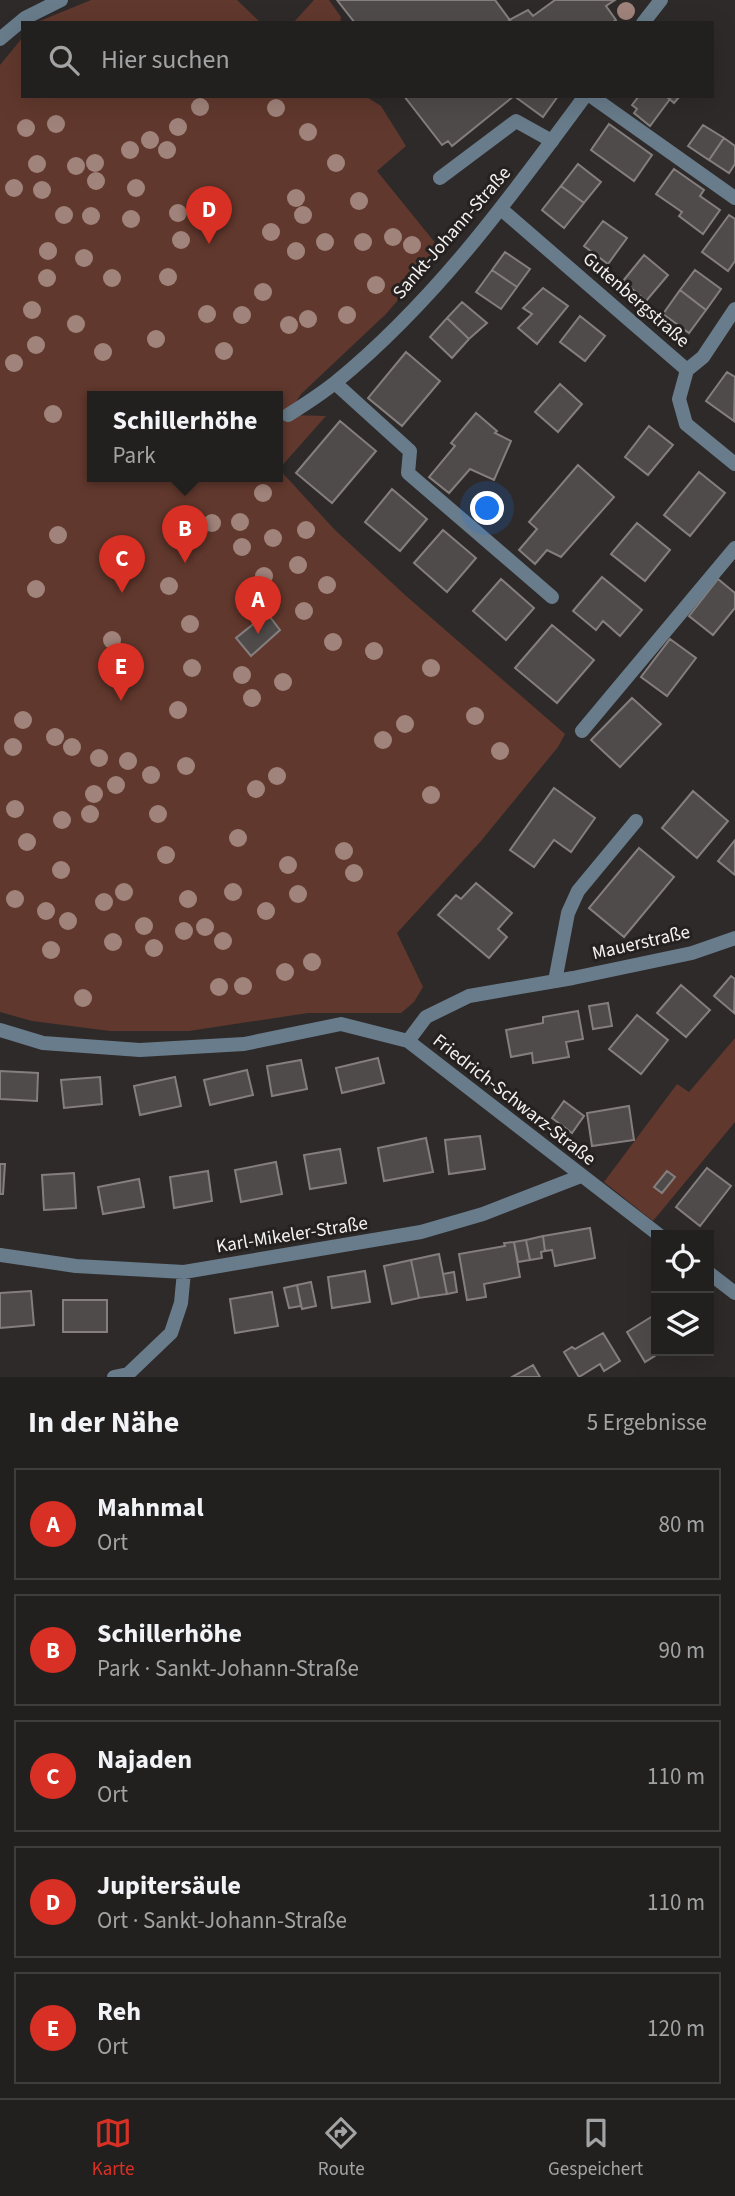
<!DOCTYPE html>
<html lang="de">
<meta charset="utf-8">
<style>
:root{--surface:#22201f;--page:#2e2d2c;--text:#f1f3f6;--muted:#a2a3a4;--line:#3f3e3d;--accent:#d93025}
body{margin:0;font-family:"Source Sans 3",sans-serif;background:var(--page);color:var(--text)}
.controls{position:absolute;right:21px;bottom:21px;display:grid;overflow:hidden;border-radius:0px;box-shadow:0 7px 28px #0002}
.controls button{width:63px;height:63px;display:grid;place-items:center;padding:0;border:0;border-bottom:2px solid var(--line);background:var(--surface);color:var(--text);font:35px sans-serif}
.you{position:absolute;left:488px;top:509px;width:24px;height:24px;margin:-18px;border:5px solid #fff;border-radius:50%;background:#1a73e8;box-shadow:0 0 0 10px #1a73e833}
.badge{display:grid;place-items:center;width:46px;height:46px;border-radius:50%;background:var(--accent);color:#fff;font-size:23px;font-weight:700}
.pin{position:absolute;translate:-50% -58px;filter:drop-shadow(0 2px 4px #0008)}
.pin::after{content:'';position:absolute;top:37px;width:24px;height:21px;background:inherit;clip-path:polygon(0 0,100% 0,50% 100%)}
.popup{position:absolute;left:87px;top:391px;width:196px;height:91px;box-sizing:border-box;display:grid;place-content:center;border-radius:0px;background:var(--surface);filter:drop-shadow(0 2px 5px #0005);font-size:23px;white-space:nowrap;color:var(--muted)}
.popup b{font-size:26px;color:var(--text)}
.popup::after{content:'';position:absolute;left:50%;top:100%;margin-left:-14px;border:14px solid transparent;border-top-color:var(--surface)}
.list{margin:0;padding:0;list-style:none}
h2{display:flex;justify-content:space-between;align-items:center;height:91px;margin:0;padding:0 28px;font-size:30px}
h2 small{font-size:23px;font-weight:400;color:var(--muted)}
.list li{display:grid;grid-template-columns:46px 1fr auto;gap:21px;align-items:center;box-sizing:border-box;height:112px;margin:0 14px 14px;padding:0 14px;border:2px solid var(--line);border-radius:0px}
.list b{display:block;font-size:26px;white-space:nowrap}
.list p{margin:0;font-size:23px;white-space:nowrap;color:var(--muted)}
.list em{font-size:23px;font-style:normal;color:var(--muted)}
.icon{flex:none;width:38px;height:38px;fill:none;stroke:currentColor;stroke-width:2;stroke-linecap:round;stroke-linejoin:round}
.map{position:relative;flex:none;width:735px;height:1377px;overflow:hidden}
.search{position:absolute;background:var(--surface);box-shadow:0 7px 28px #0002;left:21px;right:21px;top:21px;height:77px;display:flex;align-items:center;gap:18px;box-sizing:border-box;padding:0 24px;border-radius:0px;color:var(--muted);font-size:26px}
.sheet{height:721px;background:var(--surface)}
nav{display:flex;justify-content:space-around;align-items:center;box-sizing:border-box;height:98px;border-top:2px solid var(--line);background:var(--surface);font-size:19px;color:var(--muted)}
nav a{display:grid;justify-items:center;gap:4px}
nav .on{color:var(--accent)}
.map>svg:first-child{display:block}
</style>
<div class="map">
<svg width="735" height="1377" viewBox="0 0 735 1377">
<rect width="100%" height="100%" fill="#2e2a29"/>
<path fill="#61382d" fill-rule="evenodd" d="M91,0H237L261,23H35Z
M314,0H329L341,17L340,23H293Z
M23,37V96H365L381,106L406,146L377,171L441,250L386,314L301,394L288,415L326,416L279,469L335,530L405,595L565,734L558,747L481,841L397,933L423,987L414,1002L401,1013H308L189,1031H110L32,1021L0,1012V65ZM92,397H278V477H92Z
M735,1038V1122L653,1221L604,1182L677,1084L689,1092Z"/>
<path fill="#4f4b4a" stroke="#847f7e" stroke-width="2" d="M337,0H495L512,23H355Z
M555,0H615L606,6L616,20L612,23H512L509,20L528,10L533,16Z
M404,96H558L543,117L514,96L452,146L448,141L442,145Z
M639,96H666L670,99L650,126L634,113L637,109L632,105Z
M666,96H680L674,103Z
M609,124L652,155L634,181L591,150Z
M703,125L724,138L709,160L688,146Z
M724,138L735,146V164L729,173L709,160Z
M578,164L601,182L584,203L561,186Z
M674,169L704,190L700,196L720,210L703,234L679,216L682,212L656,194Z
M561,186L584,203L564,228L542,210Z
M729,215L735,219V261L728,271L702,252Z
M603,221L627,238L608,264L584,246Z
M505,252L530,269L517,287L492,270Z
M644,255L668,275L646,301L623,281Z
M492,270L517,287L501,309L476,292Z
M695,270L721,289L706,310L680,290Z
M543,288L568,306L537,344L518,328L532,314L523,308Z
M680,290L706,310L689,333L663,314Z
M462,302L487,323L469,339L447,318Z
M580,316L605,336L585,361L560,342Z
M447,318L469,339L452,358L430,337Z
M406,352L440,381L402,426L368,398Z
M727,372L735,377L734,421L706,401Z
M560,384L582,404L558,432L535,412Z
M476,413L497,431L495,433L511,441L494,480L470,469L449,493L429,477L455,446L451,443Z
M340,421L376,451L332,503L296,473Z
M649,426L673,445L648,475L625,457Z
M578,465L614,497L561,557L547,550L535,564L519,550L537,529L529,522Z
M699,472L725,493L690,536L664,515Z
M392,489L427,519L400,551L365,522Z
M637,523L670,550L645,581L611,554Z
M443,530L476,558L447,592L414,563Z
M602,577L642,610L620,636L603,621L596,630L573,611Z
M501,579L534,608L506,640L473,611Z
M718,579L735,593V608L713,635L689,616Z
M267,613L280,630L251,656L236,638Z
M552,625L594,660L557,703L515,668Z
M670,639L696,658L667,696L641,677Z
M632,698L661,724L620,767L591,740Z
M554,788L595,818L571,852L554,840L534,867L510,850Z
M693,791L728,821L697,858L662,828Z
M735,840V875L718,861Z
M639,848L674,877L624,937L589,908Z
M476,883L512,913L498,929L507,937L489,958L438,915L456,895L461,899Z
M731,976L735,979L734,1013L714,996Z
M681,985L710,1010L686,1037L657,1013Z
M608,1003L612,1026L593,1029L589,1006Z
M578,1011L583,1039L566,1042L569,1057L533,1063L532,1053L511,1057L506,1030L543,1023V1017Z
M637,1015L668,1040L641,1074L609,1049Z
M378,1058L384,1083L342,1093L336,1068Z
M301,1060L307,1089L272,1096L267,1066Z
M247,1070L253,1095L210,1105L204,1080Z
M0,1071L38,1073L37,1101L0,1099Z
M100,1077L102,1104L64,1108L61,1080Z
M175,1077L181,1106L140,1115L134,1086Z
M564,1101L584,1116L572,1133L552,1118Z
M629,1106L634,1140L592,1146L587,1113Z
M480,1136L485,1169L449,1174L445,1140Z
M426,1138L433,1172L384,1181L378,1148Z
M340,1149L346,1183L310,1189L304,1155Z
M276,1162L282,1194L241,1202L235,1170Z
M0,1164H5L3,1194H0Z
M707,1168L731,1186L700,1226L676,1207Z
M208,1171L212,1201L174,1208L170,1177Z
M667,1171L675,1177L662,1193L654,1187Z
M74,1173L76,1208L44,1210L42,1175Z
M139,1179L144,1207L103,1214L98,1187Z
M590,1228L595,1258L555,1266L552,1250L545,1251L543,1236Z
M543,1236L545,1251L541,1252L542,1258L530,1260L526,1240Z
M526,1240L530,1260L518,1262L514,1242Z
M514,1242L520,1277L484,1284L486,1297L467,1300L459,1254L505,1246L504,1243Z
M439,1254L447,1294L419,1298L411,1260Z
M411,1260L419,1298L392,1304L384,1266Z
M365,1271L370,1302L332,1308L328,1277Z
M454,1272L457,1292L447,1294L443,1274Z
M311,1282L316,1306L302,1309L297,1285Z
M297,1285L301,1306L289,1308L284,1288Z
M31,1291L34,1325L0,1328V1293Z
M272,1292L278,1326L235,1333L230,1299Z
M63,1300H107V1332H63Z
M656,1314V1351L661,1352L645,1362L627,1332Z
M603,1333L620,1361L604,1371L600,1364L579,1377L564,1352L572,1347L575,1349Z
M533,1365L540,1377H512Z"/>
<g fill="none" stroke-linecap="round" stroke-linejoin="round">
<path stroke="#697c8b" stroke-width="14" d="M440,178L516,121L552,141
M555,981L568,913L578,891L636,821"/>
<path stroke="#697c8b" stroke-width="14" d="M643,23L661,0
M0,39L25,18L61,0
M591,96L735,198
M501,209L687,370L679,399L686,424L735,464
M687,370L703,357L735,309
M335,383L410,451L408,473L552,597
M288,415C304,405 321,394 336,382C435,301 510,198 585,96
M582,731L735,548
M0,1030L43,1043L140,1050L244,1044L341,1024L408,1041L659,1235
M408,1041L426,1017L469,996L573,978L692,953L735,938
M0,1255L76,1266L184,1272L421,1232L483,1214L581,1176
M709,1273L735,1293
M114,1377L128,1374L171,1333L181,1303L184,1272"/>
</g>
<g fill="#a0837b">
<circle cx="626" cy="11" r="9"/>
<circle cx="200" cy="107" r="9"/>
<circle cx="276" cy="108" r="9"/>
<circle cx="56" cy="124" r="9"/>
<circle cx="178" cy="127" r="9"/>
<circle cx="26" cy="128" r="9"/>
<circle cx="308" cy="132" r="9"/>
<circle cx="150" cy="140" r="9"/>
<circle cx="130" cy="150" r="9"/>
<circle cx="167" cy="150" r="9"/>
<circle cx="95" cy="163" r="9"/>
<circle cx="336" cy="163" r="9"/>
<circle cx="37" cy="164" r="9"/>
<circle cx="76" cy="166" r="9"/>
<circle cx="96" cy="181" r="9"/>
<circle cx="14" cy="188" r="9"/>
<circle cx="136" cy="188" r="9"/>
<circle cx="42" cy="190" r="9"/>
<circle cx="296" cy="198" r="9"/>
<circle cx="359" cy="201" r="9"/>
<circle cx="178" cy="213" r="9"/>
<circle cx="64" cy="215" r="9"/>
<circle cx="303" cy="215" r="9"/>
<circle cx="91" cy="216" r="9"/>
<circle cx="131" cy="219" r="9"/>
<circle cx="271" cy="232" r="9"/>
<circle cx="393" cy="237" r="9"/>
<circle cx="181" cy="240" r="9"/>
<circle cx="325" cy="242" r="9"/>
<circle cx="363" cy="242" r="9"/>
<circle cx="412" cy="245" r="9"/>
<circle cx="48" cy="251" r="9"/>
<circle cx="296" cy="251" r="9"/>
<circle cx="84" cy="258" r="9"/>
<circle cx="168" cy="277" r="9"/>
<circle cx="47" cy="278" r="9"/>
<circle cx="112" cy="278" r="9"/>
<circle cx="376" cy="285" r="9"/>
<circle cx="263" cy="292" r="9"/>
<circle cx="32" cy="310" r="9"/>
<circle cx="207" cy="314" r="9"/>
<circle cx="242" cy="315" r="9"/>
<circle cx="347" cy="315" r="9"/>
<circle cx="308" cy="319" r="9"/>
<circle cx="76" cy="324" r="9"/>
<circle cx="289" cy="325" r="9"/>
<circle cx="156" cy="339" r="9"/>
<circle cx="36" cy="345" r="9"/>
<circle cx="224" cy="351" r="9"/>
<circle cx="103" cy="352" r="9"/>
<circle cx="14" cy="363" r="9"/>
<circle cx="53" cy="414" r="9"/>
<circle cx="263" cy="493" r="9"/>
<circle cx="240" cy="522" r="9"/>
<circle cx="212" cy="523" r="9"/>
<circle cx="306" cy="530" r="9"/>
<circle cx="58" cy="535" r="9"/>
<circle cx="273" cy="538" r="9"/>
<circle cx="242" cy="547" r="9"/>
<circle cx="298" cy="565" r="9"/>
<circle cx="129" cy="568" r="9"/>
<circle cx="264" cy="576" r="9"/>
<circle cx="327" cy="585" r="9"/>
<circle cx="169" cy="586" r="9"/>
<circle cx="36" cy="589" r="9"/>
<circle cx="304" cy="611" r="9"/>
<circle cx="190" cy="624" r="9"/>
<circle cx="112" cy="640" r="9"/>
<circle cx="333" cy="642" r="9"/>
<circle cx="374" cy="651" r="9"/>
<circle cx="192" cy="668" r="9"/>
<circle cx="431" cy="668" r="9"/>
<circle cx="242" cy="675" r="9"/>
<circle cx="283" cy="682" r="9"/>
<circle cx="252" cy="698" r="9"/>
<circle cx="178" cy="710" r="9"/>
<circle cx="475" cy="716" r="9"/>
<circle cx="23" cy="720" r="9"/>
<circle cx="405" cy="724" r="9"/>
<circle cx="55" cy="737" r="9"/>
<circle cx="383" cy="740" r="9"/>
<circle cx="13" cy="747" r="9"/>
<circle cx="72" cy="747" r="9"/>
<circle cx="500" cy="751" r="9"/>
<circle cx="99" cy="758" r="9"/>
<circle cx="128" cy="761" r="9"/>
<circle cx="186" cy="766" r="9"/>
<circle cx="151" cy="775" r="9"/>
<circle cx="277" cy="776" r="9"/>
<circle cx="116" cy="785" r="9"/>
<circle cx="256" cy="789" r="9"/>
<circle cx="94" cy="794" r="9"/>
<circle cx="431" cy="795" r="9"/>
<circle cx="15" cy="809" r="9"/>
<circle cx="90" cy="814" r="9"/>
<circle cx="158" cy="814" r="9"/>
<circle cx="62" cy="820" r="9"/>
<circle cx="238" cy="838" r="9"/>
<circle cx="27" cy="842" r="9"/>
<circle cx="344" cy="851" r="9"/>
<circle cx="166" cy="855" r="9"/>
<circle cx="288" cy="865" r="9"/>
<circle cx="61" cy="870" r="9"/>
<circle cx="354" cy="873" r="9"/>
<circle cx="124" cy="892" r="9"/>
<circle cx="233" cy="892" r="9"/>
<circle cx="298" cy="894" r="9"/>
<circle cx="15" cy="899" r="9"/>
<circle cx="188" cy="899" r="9"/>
<circle cx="104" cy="902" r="9"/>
<circle cx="46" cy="911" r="9"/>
<circle cx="266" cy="911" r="9"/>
<circle cx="68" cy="921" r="9"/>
<circle cx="144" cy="926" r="9"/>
<circle cx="205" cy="927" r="9"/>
<circle cx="184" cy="931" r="9"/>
<circle cx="223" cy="941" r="9"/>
<circle cx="113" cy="942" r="9"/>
<circle cx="154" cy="948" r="9"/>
<circle cx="51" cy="950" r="9"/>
<circle cx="312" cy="962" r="9"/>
<circle cx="285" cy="972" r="9"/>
<circle cx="243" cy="986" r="9"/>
<circle cx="219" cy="987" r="9"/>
<circle cx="83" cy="998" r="9"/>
</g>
<g text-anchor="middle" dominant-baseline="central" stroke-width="6" stroke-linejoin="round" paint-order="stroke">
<g font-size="19" fill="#f4f1f1" stroke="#242120">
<text transform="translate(452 233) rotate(-49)">Sankt-Johann-Straße</text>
<text transform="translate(636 300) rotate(41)">Gutenbergstraße</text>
<text transform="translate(641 943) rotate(-13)">Mauerstraße</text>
<text transform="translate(514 1100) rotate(38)">Friedrich-Schwarz-Straße</text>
<text transform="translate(292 1235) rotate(-9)">Karl-Mikeler-Straße</text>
</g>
</g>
</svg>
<div class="controls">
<button><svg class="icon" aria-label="locate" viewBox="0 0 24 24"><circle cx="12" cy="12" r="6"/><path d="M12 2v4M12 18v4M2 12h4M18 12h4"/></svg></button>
<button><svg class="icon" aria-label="layers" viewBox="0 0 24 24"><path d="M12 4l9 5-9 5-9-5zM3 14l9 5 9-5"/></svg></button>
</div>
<div class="you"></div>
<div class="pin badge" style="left:258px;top:634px">A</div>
<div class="pin badge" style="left:185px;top:563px">B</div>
<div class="popup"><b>Schillerhöhe</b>Park</div>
<div class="pin badge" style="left:122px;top:593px">C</div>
<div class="pin badge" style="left:209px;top:244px">D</div>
<div class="pin badge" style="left:121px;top:701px">E</div>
<div class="search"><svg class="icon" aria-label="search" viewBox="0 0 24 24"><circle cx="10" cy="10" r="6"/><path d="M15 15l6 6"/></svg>Hier suchen</div>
</div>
<section class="sheet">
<h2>In der Nähe<small>5 Ergebnisse</small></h2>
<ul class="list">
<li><span class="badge">A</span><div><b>Mahnmal</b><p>Ort</p></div><em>80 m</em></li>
<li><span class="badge">B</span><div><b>Schillerhöhe</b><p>Park · Sankt-Johann-Straße</p></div><em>90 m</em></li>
<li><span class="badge">C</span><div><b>Najaden</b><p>Ort</p></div><em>110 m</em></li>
<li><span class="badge">D</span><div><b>Jupitersäule</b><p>Ort · Sankt-Johann-Straße</p></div><em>110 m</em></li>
<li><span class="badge">E</span><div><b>Reh</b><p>Ort</p></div><em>120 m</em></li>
</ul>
</section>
<nav>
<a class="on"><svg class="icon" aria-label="map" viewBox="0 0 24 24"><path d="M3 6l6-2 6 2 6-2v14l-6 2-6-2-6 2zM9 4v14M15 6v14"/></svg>Karte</a>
<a><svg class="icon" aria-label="directions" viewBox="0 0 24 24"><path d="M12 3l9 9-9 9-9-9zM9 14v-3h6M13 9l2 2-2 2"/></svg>Route</a>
<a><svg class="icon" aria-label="saved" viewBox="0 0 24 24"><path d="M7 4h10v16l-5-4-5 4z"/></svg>Gespeichert</a>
</nav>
